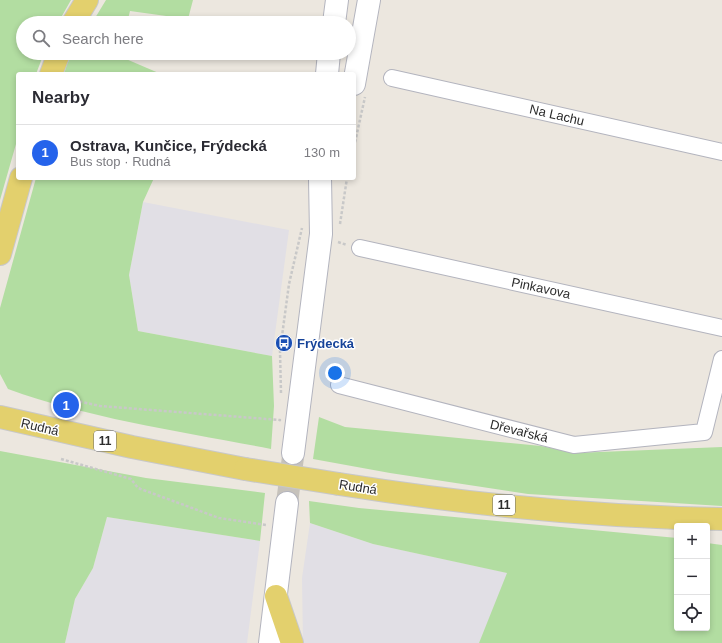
<!DOCTYPE html>
<meta charset="utf-8">
<style>
:root{--surface:#fff;--page:#f7f7f7;--text:#2b2b33;--muted:#7c7c81;--line:#e1e1e2;--accent:#2563eb}
body{margin:0;font-family:Helvetica,sans-serif;background:var(--page);color:var(--text)}
.controls{position:absolute;right:12px;bottom:12px;display:grid;overflow:hidden;border-radius:4px;box-shadow:0 2px 6px #0003}
.controls button{width:36px;height:36px;display:grid;place-items:center;padding:0;border:0;border-bottom:1px solid var(--line);background:var(--surface);color:var(--text);font:20px sans-serif}
.you{position:absolute;left:335px;top:373px;width:14px;height:14px;margin:-10px;border:3px solid #fff;border-radius:50%;background:#1a73e8;box-shadow:0 0 0 6px #1a73e833}
.badge{display:grid;place-items:center;width:26px;height:26px;border-radius:50%;background:var(--accent);color:#fff;font-size:13px;font-weight:700}
.pin{position:absolute;translate:-50% -50%;border:2px solid #fff;box-shadow:0 1px 4px #0006}
.list{margin:0;padding:0;list-style:none}
h2{display:flex;justify-content:space-between;align-items:center;height:52px;margin:0;padding:0 16px;font-size:17px}
h2 small{font-size:13px;font-weight:400;color:var(--muted)}
.list li{display:grid;grid-template-columns:26px 1fr auto;gap:12px;align-items:center;box-sizing:border-box;height:56px;padding:0 16px;border-top:1px solid var(--line)}
.list b{display:block;font-size:15px;white-space:nowrap}
.list p{margin:0;font-size:13px;white-space:nowrap;color:var(--muted)}
.list em{font-size:13px;font-style:normal;color:var(--muted)}
.icon{flex:none;width:22px;height:22px;fill:none;stroke:currentColor;stroke-width:2;stroke-linecap:round;stroke-linejoin:round}
.map{position:relative;flex:none;width:722px;height:643px;overflow:hidden}
.search{position:absolute;background:var(--surface);box-shadow:0 2px 6px #0003;left:16px;top:16px;width:340px;height:44px;display:flex;align-items:center;gap:10px;box-sizing:border-box;padding:0 14px;border-radius:22px;color:var(--muted);font-size:15px}
.panel{position:absolute;background:var(--surface);box-shadow:0 2px 6px #0003;left:16px;top:72px;width:340px;height:108px;border-radius:4px}
.map>svg:first-child{display:block}
</style>
<div class="map">
<svg width="722" height="643" viewBox="0 0 722 643">
<rect width="100%" height="100%" fill="#ece7df"/>
<path fill="#e1dfe5" d="M143,202L289,230L272,356L138,331L129,275Z
M107,517L260,541L247,643H65L75,599L93,568Z
M310,523L373,544L508,573L479,643H303L302,578Z"/>
<path fill="#b2dda1" d="M0,0H71L58,23H23V53H44L36,74H18V137L0,200Z
M106,0H193L188,19L130,11L127,23H92Z
M73,53H120L119,56L161,74H64L67,64Z
M36,178H154L143,202L129,275L138,331L272,356L274,406L271,449C184,432 91,419 8,389L0,374V308Z
M319,417L345,427L541,446L575,453L722,447V506L528,494L390,473L313,459Z
M0,451L146,478L265,493L260,541L107,517L93,568L75,599L65,643H0Z
M309,501L359,508L677,538V628H707V543L722,545V643H479L507,573L373,544L310,523Z"/>
<g fill="none" stroke-linecap="round" stroke-linejoin="round">
<path stroke="#c6c2bb" stroke-width="22" stroke-dasharray="22 11" stroke-linecap="butt" d="M287,503L293,457"/>
<defs>
<path id="minor" d="M392,78L722,152
M360,248L722,328
M339,385L574,445L704,432L722,359"/>
<path id="secondary" d="M334,23L337,0
M327,74L329,53
M354,84L369,0
M293,453L321,234L320,178
M270,643L287,503"/>
<path id="primary" d="M73,23L87,0
M51,74L59,53
M0,254L21,178
M0,417L132,447L245,469
M339,484C465,504 594,517 722,519
M276,596L292,643"/>
</defs>
<use href="#minor" stroke="#b3b4be" stroke-width="18"/>
<use href="#secondary" stroke="#b3b4be" stroke-width="24"/>
<use href="#primary" stroke="#c8c8c8" stroke-width="24"/>
<path stroke="#c8c8c8" stroke-width="2.5" stroke-dasharray="3 2" stroke-linecap="butt" d="M354,147L365,97
M340,224L347,178
M338,242L347,245
M281,393L280,351L289,284L302,228
M55,396L100,406L280,420L279,421
M61,459L131,479L138,488L219,518L266,525"/>
<use href="#minor" stroke="#fff" stroke-width="16"/>
<use href="#secondary" stroke="#fff" stroke-width="22"/>
<use href="#primary" stroke="#e3d06d" stroke-width="22"/>
<defs>
<path id="primary-bridge" d="M245,469L339,484"/>
</defs>
<use href="#primary-bridge" stroke="#c8c8c8" stroke-width="24" stroke-linecap="butt"/>
<use href="#primary-bridge" stroke="#e3d06d" stroke-width="22"/>
</g>
<defs>
<symbol id="bus-disc" viewBox="-11 -11 22 22"><circle r="9.5" fill="#1a4fb4" stroke="#fff"/><path d="M-5-6H5V4H4V6H2V4H-2V6H-4V4H-5ZM-3.5-4V0h7V-4ZM-3.5 1.2v1.5H-2V1.2ZM2 1.2v1.5H3.5V1.2Z" fill="#fff"/></symbol>
</defs>
<g fill-rule="evenodd">
<use href="#bus-disc" x="274" y="333" width="20" height="20"/>
</g>
<g text-anchor="middle" dominant-baseline="central" stroke-width="3" stroke-linejoin="round" paint-order="stroke">
<g fill="#fff" stroke="#6b6b6b" stroke-width="1">
<rect x="94" y="431" width="22" height="20" rx="3"/>
<rect x="493" y="495" width="22" height="20" rx="3"/>
</g>
<g font-size="12" font-weight="bold" fill="#2c2c2c">
<text x="105" y="441">11</text>
<text x="504" y="505">11</text>
</g>
<g font-size="13" fill="#2c2c2c" stroke="#fff">
<text transform="translate(557 115) rotate(13)">Na Lachu</text>
<text transform="translate(541 288) rotate(12)">Pinkavova</text>
<text transform="translate(40 427) rotate(13)">Rudná</text>
<text transform="translate(519 431) rotate(14)">Dřevařská</text>
<text transform="translate(358 487) rotate(9)">Rudná</text>
</g>
<g font-size="13" font-weight="bold" fill="#164399" stroke="#fff" text-anchor="start">
<text x="297" y="343">Frýdecká</text>
</g>
</g>
</svg>
<div class="controls">
<button>+</button>
<button>−</button>
<button><svg class="icon" aria-label="locate" viewBox="0 0 24 24"><circle cx="12" cy="12" r="6"/><path d="M12 2v4M12 18v4M2 12h4M18 12h4"/></svg></button>
</div>
<div class="you"></div>
<div class="pin badge" style="left:66px;top:405px">1</div>
<div class="search"><svg class="icon" aria-label="search" viewBox="0 0 24 24"><circle cx="10" cy="10" r="6"/><path d="M15 15l6 6"/></svg>Search here</div>
<section class="panel">
<h2>Nearby<small></small></h2>
<ul class="list">
<li><span class="badge">1</span><div><b>Ostrava, Kunčice, Frýdecká</b><p>Bus stop · Rudná</p></div><em>130 m</em></li>
</ul>
</section>
</div>
